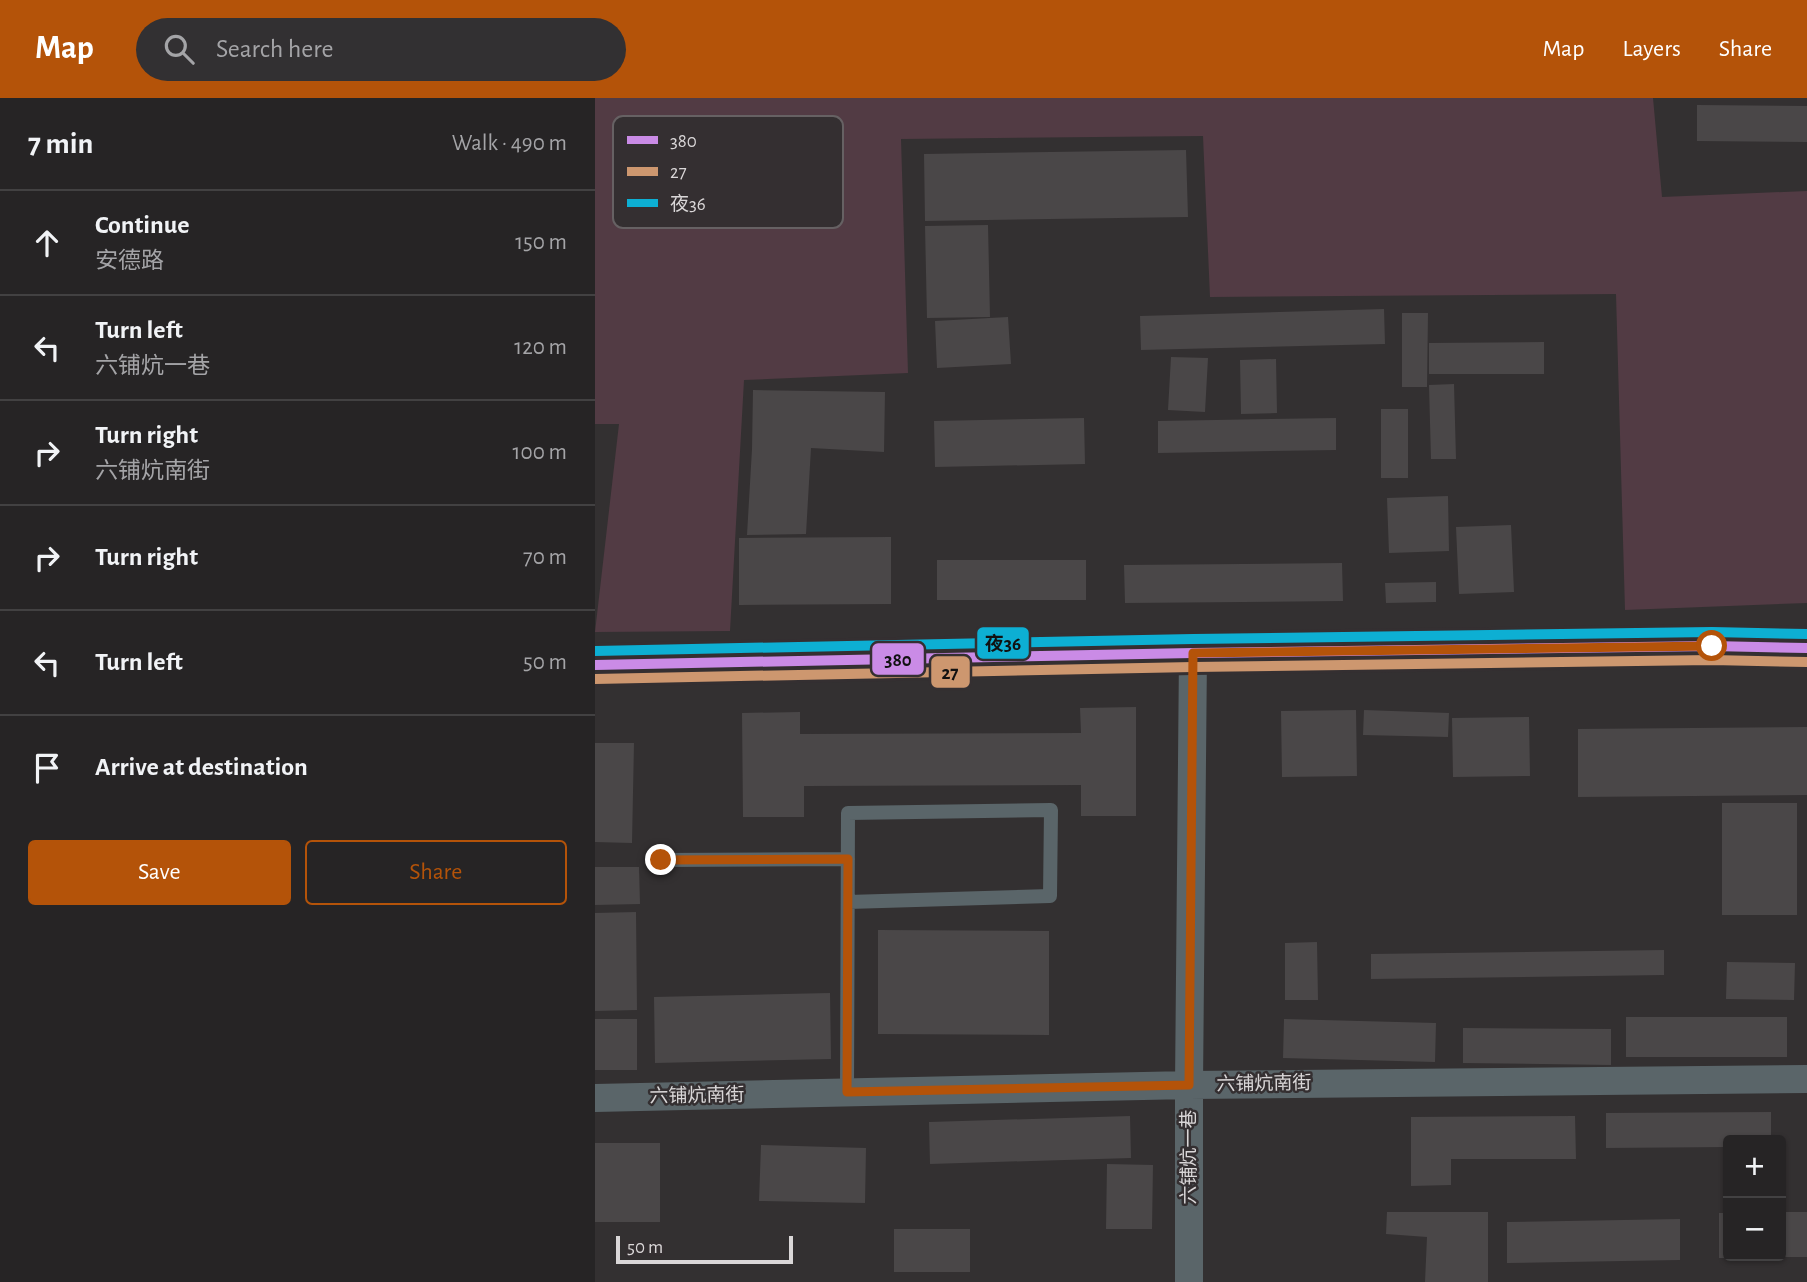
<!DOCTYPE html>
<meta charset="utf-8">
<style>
:root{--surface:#262425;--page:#323032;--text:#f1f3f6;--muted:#a4a4a7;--line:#424142;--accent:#b45309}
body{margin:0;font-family:"Alegreya Sans","Noto Sans SC",sans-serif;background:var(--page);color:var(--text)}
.controls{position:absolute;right:21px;bottom:21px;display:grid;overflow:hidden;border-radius:7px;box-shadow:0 2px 5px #0004}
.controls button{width:63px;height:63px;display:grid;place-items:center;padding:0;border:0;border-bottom:2px solid var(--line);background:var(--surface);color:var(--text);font:35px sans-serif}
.scale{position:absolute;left:21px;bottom:18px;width:177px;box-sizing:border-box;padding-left:7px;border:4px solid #dad7d8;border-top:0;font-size:19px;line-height:24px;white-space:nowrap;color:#dad7d8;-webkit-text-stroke:5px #342f31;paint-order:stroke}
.stop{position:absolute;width:21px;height:21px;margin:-16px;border:5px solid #b45309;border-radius:50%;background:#fff}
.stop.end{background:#b45309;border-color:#fff;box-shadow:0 2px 7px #0008}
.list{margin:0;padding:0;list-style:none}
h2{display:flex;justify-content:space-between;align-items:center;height:91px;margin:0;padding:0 28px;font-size:30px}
h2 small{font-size:23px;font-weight:400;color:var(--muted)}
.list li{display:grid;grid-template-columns:46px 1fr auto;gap:21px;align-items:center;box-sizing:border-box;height:105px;padding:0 28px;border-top:2px solid var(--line)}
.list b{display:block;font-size:26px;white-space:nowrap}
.list p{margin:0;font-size:23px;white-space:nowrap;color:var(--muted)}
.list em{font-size:23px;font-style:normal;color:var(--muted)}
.actions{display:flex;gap:14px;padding:21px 28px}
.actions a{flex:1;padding:16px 0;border:2px solid var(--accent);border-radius:7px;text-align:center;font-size:24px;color:var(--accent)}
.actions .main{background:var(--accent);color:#fff}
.icon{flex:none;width:38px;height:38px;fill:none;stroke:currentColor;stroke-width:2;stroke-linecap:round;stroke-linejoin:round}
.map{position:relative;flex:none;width:1212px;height:1184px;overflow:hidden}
header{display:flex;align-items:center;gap:42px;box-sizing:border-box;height:98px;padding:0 35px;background:var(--accent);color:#fff}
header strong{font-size:33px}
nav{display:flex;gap:38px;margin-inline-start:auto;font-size:24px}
.search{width:490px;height:63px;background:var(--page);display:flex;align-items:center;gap:18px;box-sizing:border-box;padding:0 24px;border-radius:38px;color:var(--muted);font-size:26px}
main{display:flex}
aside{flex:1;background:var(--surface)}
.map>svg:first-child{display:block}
</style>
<header>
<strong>Map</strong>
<div class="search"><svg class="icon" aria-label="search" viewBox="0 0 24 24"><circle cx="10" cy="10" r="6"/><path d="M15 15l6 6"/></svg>Search here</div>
<nav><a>Map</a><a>Layers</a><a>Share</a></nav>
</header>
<main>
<aside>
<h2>7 min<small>Walk · 490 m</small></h2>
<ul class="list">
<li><svg class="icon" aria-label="ahead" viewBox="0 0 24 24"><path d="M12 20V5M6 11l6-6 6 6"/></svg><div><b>Continue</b><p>安德路</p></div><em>150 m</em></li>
<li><svg class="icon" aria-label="left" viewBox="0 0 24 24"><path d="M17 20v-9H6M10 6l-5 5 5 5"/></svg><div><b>Turn left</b><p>六铺炕一巷</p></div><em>120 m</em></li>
<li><svg class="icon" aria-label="right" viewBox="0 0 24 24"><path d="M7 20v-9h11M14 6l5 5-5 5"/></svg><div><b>Turn right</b><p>六铺炕南街</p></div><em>100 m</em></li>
<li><svg class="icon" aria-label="right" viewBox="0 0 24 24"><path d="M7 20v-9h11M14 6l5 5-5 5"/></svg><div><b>Turn right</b></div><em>70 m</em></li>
<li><svg class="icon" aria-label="left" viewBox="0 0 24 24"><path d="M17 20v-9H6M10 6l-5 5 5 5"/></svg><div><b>Turn left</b></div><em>50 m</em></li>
<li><svg class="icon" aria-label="arrive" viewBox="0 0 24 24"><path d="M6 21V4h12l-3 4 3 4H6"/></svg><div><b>Arrive at destination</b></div></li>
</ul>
<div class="actions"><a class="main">Save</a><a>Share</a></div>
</aside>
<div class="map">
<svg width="1212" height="1184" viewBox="0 0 1212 1184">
<rect width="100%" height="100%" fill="#333031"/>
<path fill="#523b44" d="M0,0H1058L1067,99L1212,93V505L1030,512L1021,196L615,199L608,38L306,41L313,275L149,282L135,533L0,534L24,326H0Z"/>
<path fill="#4a4748" d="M1102,7L1212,8V44L1102,43Z
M591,52L593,119L330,123L329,56Z
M393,127L395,219L332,220L330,128Z
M789,211L790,246L546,252L545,218Z
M807,215H833L832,289H807Z
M413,219L416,266L342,270L340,223Z
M949,244V276H834V245Z
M576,259L613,260L610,314L573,312Z
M681,261L682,315L646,316L645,262Z
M859,286L861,361H836L834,287Z
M158,292L290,294L289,354L216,350L211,436L152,437L157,351Z
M786,311H813V380H786Z
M489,320L490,366L340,369L339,323Z
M741,320V352L563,355V323Z
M853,398L854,453L794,455L792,400Z
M916,427L919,494L864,496L861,429Z
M296,439V506L144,507V440Z
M342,462H491V502H342Z
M747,465L748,503L530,505L529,467Z
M841,484V504L791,505L790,485Z
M541,609V718H486V687L209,688V719H148L147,615L205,614V636L486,635L485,610Z
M761,612L762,678L687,679L686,613Z
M769,612L854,615L853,639L768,637Z
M934,619L935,678L858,679L857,620Z
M1212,629V697L983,699V631Z
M0,645H39L37,745L0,744Z
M1127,705H1202V817H1127Z
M0,769H44L45,806L0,807Z
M41,814L42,912L0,913V815Z
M283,832L454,833V937L283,936Z
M722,844L723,902H690V845Z
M1069,852V877L776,881V856Z
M1132,864L1200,865L1199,902L1131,901Z
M235,895L236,961L60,965L59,899Z
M1031,919H1192V959H1031Z
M0,921H42V972H0Z
M689,921L841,925L840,964L688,960Z
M868,930L1016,931V967L868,965Z
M1176,1014V1042H1133V1049L1011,1050V1015Z
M535,1018L536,1060L335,1066L334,1024Z
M980,1018L981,1061H856V1087L816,1088V1019Z
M0,1045H65V1124H0Z
M166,1047L271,1050L270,1105L164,1103Z
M512,1066L558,1067L557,1131H511Z
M792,1114H893V1184H830L832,1139L791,1136Z
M1186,1114H1212V1159H1186Z
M1124,1115H1133V1160H1124Z
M1085,1121V1162L912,1165V1124Z
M299,1131H375V1174H299Z"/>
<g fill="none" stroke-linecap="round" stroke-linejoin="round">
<path stroke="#5a6569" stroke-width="14" d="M66,762L253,761
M252,994C253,901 253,808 253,715L456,712L455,798L253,804"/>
<path stroke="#5a6569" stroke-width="28" d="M0,1000L594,987L1212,981
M594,1184V987L598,555"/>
<path stroke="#5a686e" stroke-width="38" d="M0,567L598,555L1117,548L1212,550"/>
<defs>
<path id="bus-1" d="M0,567L598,555L1117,548L1212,550"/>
<path id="bus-2" d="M0,581L598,569L1117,562L1212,564"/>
<path id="bus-3" d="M0,553L598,541L1117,534L1212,536"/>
</defs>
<use href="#bus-1" stroke="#342f31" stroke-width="16"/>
<use href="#bus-2" stroke="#342f31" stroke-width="16"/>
<use href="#bus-3" stroke="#342f31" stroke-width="16"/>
<use href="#bus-1" stroke="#ca8be6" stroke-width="10"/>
<use href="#bus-2" stroke="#cd976f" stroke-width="10"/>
<use href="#bus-3" stroke="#0dafd3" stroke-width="10"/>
</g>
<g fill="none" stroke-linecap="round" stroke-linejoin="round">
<path stroke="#b45309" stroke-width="9" d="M66,762L253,761L252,994L594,987L598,555L1117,548"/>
</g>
<g text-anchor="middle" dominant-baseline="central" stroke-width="5" stroke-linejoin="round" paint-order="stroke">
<g font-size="19" fill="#dad7d8" stroke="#342f31">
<text transform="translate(669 986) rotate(-1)">六铺炕南街</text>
<text transform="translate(102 998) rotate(-1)">六铺炕南街</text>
<text transform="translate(594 1059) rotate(-90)">六铺炕一巷</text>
</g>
</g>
<rect x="18" y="18" width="230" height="112" rx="10" fill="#342f31" stroke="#666163" stroke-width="2"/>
<rect x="32" y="38" width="31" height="8" fill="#ca8be6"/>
<rect x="32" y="69" width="31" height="9" fill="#cd976f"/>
<rect x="32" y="101" width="31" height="8" fill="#0dafd3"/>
<g font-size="19" fill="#dad7d8">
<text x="75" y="49">380</text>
<text x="75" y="80">27</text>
<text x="75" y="112">夜36</text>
</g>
<g stroke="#342f31" stroke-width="2.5">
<rect x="381" y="528" width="54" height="34" rx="7" fill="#0dafd3"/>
<rect x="276" y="544" width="54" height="34" rx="7" fill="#ca8be6"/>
<rect x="335" y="557" width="41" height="34" rx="7" fill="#cd976f"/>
</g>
<g font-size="19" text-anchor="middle" font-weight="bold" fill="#111">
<text x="408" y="552">夜36</text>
<text x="303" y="568">380</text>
<text x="355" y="581">27</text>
</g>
</svg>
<div class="controls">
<button>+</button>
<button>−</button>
</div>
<div class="scale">50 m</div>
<div class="stop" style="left:1117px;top:548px"></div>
<div class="stop end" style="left:66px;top:762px"></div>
</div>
</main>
